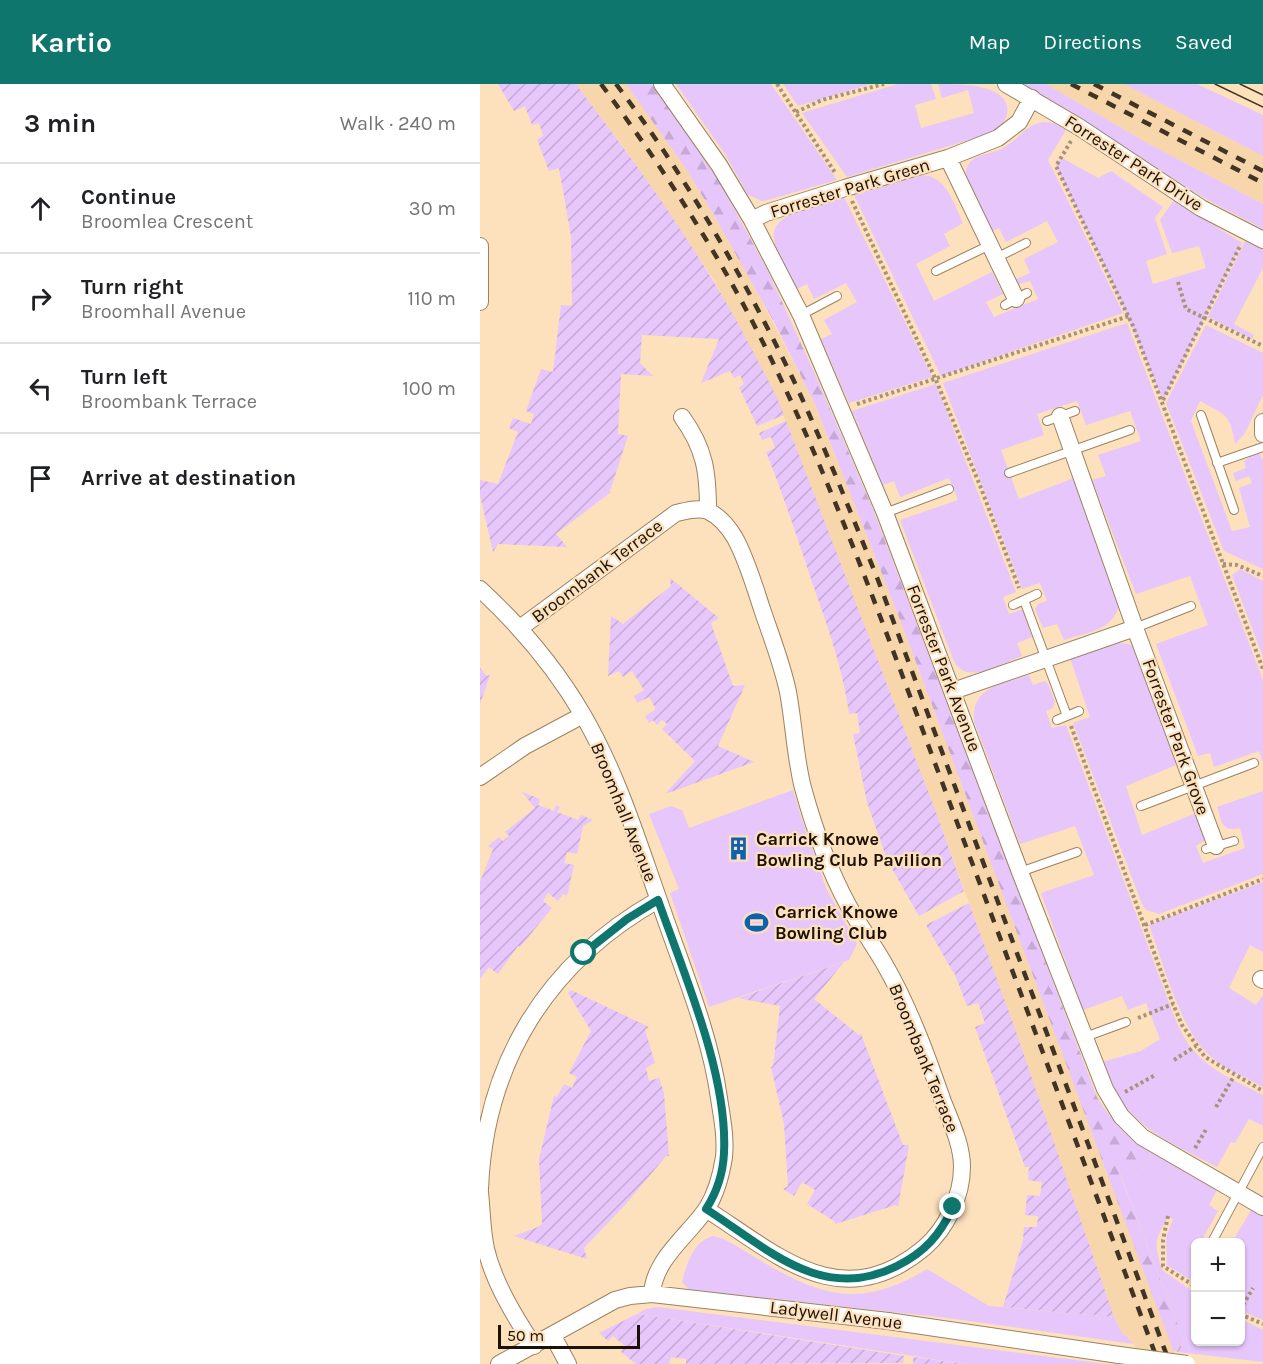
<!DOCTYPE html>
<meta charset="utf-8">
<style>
:root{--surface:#fff;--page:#f6f6f6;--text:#202124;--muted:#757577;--line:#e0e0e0;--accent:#0f766e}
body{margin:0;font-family:Karla,sans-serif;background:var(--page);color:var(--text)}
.controls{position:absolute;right:18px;bottom:18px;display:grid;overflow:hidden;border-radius:9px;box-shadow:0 2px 4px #0004}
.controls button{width:54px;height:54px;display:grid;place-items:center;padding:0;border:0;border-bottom:2px solid var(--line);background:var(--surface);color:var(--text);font:30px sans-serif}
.scale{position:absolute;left:18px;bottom:15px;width:142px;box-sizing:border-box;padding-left:6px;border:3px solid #1b1105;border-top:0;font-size:16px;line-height:21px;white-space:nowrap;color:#1b1105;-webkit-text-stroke:4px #fde0bc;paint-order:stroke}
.stop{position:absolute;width:18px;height:18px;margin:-14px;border:4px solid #0f766e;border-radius:50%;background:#fff}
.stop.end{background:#0f766e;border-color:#fff;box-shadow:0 2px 6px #0008}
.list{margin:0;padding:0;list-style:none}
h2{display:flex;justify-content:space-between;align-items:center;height:78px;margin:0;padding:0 24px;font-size:26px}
h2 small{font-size:20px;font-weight:400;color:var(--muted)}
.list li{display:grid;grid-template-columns:39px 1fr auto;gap:18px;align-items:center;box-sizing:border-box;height:90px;padding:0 24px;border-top:2px solid var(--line)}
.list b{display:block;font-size:22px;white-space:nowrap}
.list p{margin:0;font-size:20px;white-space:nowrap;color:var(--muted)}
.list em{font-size:20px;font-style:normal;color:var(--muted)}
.icon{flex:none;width:33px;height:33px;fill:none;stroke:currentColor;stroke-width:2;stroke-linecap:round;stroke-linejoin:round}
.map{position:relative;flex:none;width:783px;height:1280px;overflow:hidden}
header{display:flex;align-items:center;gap:36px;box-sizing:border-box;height:84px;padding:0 30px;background:var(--accent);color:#fff}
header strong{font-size:28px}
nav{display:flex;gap:33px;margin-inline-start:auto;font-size:21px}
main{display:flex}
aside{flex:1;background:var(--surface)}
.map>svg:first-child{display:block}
</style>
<header>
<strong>Kartio</strong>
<nav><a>Map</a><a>Directions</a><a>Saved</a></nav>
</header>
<main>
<aside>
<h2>3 min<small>Walk · 240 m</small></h2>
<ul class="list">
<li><svg class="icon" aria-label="ahead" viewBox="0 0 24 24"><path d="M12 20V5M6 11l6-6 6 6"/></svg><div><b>Continue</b><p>Broomlea Crescent</p></div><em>30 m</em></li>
<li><svg class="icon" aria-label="right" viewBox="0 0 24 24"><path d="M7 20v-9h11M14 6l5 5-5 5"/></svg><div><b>Turn right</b><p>Broomhall Avenue</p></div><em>110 m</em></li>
<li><svg class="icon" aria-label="left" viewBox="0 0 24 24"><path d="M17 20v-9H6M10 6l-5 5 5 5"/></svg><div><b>Turn left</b><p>Broombank Terrace</p></div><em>100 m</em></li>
<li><svg class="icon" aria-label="arrive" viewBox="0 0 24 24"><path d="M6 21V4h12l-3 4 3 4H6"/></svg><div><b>Arrive at destination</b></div></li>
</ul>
</aside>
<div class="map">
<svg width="783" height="1280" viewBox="0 0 783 1280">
<defs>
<pattern id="forest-firs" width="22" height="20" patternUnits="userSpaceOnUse" patternTransform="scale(1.5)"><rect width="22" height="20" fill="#e7c6fb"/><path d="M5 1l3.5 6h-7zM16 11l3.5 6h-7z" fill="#c6a9d6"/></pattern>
<pattern id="garden-furrows" width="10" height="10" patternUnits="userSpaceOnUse" patternTransform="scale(1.5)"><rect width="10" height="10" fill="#e7c6fb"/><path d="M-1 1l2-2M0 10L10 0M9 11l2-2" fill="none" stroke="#c6a9d6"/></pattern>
</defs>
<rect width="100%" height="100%" fill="#fde0bc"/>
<path fill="#f8d6ac" d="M96,0H146L170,31L207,86L264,183L335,320L424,546L699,1280H662L654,1260L641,1247L634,1233L522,909L456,728L301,325L233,194L145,65Z
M566,0H644L783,72V120L669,60Z"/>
<path fill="#e7c6fb" d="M196,0H291L357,96L288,116L282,117L268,111L245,70Z
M303,0H391L318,22Z
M418,0H451L456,15L435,21L441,44L494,29L488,6L462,14L458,0C480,0 522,0 527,22C529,34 521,43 512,49L367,93L322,29Z
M540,0H566L669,60L783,120V145L726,115Z
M644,0H717L783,31V72Z
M563,38L574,39L586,46L568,76L643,229L461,292L374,111L443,91C467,93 474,120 483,139L464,150L470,162L436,180L454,217L512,188L523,210L506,218L514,233L558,215L550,197L539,200L534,196L550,189L544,175L578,158L567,137L526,158L519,144L509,149C500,130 471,89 495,74C504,69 516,69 525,63C540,54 545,41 563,38Z
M584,75L618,94L631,87L683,123L675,134L687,170L666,177L673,200L726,184L719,162L692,169L680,136L694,116L762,159L683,317C651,236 614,159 576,82L579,76Z
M364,113L452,293L369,319L341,255L352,250L344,236L377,218L366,199L334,215L327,200L317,205C309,190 296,172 294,154C290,128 345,119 364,113Z
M765,157L783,166V184L754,240L774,251L772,255L728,233Z
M647,239L783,596V679L779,667L734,683L730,669L718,672L676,560L728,541L710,492L656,510L612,396L626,392L618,371L661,357L650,327L606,341L597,317L557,330L564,351L521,366L539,415L594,394L640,518C634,547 608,548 584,556L577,540L563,544L555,525L558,520L567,517L560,499L542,505L463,299Z
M726,241L783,269V311L765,349L755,360C750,330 746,331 720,317L711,337L752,447L770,443L759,404L772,399L769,392L756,397L753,389L766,384L764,377L778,368L783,376V485L744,467L686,319Z
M456,300L536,508L523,513L529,530L543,525L552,553L537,559L542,572C526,578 499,595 482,586C478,584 475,579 473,575L420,436L478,416L469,394L420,413L414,397L403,401L372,327Z
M760,485L783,497V573L752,491Z
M632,558L648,560L656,564L701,679L646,702L662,751L719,728L727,751L725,756L716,762L723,779L765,764L760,744C741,748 742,738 737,723L783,707V790L679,830L666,826L662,820L593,639L610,633L590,574Z
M549,591L553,601L565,597L568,600L575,617L573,624L566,627L572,644L586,641L695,935C701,947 706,959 715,968C732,988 760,999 783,1011V1042L769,1035L755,1059L751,1058L737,1083C700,1063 658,1047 635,1009C629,999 626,988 622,978L661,967L680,955L666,919L648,926L642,912L603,926L561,809L614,791L595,742L540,760L494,637C491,602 523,600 549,591Z
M313,706L322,736L346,804L377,860L369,876L229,923L190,809L199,805L169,730L191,722L202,726L209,744Z
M783,798V868L770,861L749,904L776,921L783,911V1003C765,993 742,984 728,970C700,944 683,878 669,841Z
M672,1068L738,1104L729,1121L738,1127L721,1158H716L715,1199L687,1181L686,1154L693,1135L688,1133C674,1158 674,1158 682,1186L715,1209L716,1258H760L761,1235L783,1246V1278L698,1268L704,1259L701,1249L637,1082L658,1091Z
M773,1123L783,1128V1236L761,1227L760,1175L763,1167L761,1165L760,1158H752Z
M233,1152L244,1155C319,1198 363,1237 447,1185L509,1222L634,1233L641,1247L654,1260L467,1234L285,1214L210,1207L202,1198C207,1180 213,1157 233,1152Z
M177,1223L627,1280H485L157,1230L166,1225Z"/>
<path fill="url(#forest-firs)" d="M146,0H172L239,97L288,187L339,299L393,425L617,1013C631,1037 648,1053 672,1068L658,1091L637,1083L701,1249L704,1259L698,1268L693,1266L424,546L335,320L294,238L236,135L207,86Z"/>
<path fill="url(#garden-furrows)" d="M18,0H96C159,84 221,168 270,262C282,285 295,307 304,331L277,342L259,303L264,300L260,291L254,294L250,287L221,299L239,255L162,251L160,279L173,292L141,290L138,350L148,352L130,407L131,408L76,450L87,463L18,460L13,468L0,411V396L18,400L38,348L29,344L33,334L51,340L54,330L46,327L61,285L73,288L81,221L92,222L91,152L79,84L69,87L57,55L63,52L59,39L52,41L45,22L34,27Z
M306,337L456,728L484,807L439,832L407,776L387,718L373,650L380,649L377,629L369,630C363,584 347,541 332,498C317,453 303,410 286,368L295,364L291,353L282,356L279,349Z
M190,494L239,534L231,539L253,602L265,601L238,662L274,678L185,710L215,677L182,645L187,640L182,636L177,641L173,636L169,639L165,632L176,625L169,613L157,619L154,612L164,606L152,587L143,593L139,587L128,592L131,532L143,540L191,502Z
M0,584L7,592L10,591L0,620Z
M42,708L60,715L58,721L74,727L76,721L80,723L77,728L98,736L101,731L113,736L103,742L97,770L87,768L84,779L94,781L87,812L83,810L78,817L68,809L63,817L72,824L40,863L38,862L18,890L9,883L0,895V798L13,765L8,762L19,753L23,757L29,752L25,748L55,724Z
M489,819L533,939L634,1233L523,1223L543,1156L544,1143H557L558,1132L545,1131L547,1111L560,1112L562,1098L548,1096L549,1083H545L495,943L505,939L498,919L487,922L474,888H473L446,841Z
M364,878L334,915L379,951L381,950L423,1061H429L418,1123L416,1121L355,1140L354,1137L327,1120L335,1106L322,1098L314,1112L303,1105L308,1102L304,1040L291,983L293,982L300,922L258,914Z
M91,906L169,943L165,946L175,979L166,984L169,997L179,994L184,1009L189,1072H186L145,1121L104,1164L107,1175L34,1152L58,1143L62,1140L59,1075L74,1012L77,1013L84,1000L92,1004L97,993L89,989L111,947L88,909Z
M157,1230L424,1272L423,1279L206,1280V1275L191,1273L189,1280H156L141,1268L145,1262L133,1252L128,1257L119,1249Z
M433,1273L485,1280H433Z"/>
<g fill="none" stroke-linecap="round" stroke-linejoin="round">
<defs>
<path id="service" d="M516,174L546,159
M456,187L510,161
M525,221L547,209
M321,231L357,212
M721,331L754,426
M567,337L595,327
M737,379L783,363
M529,389L650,346
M405,429L469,405
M544,516L587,632
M533,521L557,510
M655,544L711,522
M577,636L599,627
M661,722L774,679
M726,765L754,757
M540,788L597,768
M605,953L646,938
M732,1158L783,1063"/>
<path id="minor" d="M182,0L239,81L272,136L321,231L405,429L540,788L625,1005L641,1032L662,1053L783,1123
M526,0L599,43L721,124L783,156
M468,74L536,215
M272,136L286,129L365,104L468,74L518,54L539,38L552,14
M0,162V218
M580,332L655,544L736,762
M202,333C225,365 228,388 228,427
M783,338V350
M0,505C40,542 75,583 103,631C139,693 159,761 183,828C204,889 230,950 239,1014C242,1034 246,1053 244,1073C241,1092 237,1108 227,1124C208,1152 174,1175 172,1210
M40,544L196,429C206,427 218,423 228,427C239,432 249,444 255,454C267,476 274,501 282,525C291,552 302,579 308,608C314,640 315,673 323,704C334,744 348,784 368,821C379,841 393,860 405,881C429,923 446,969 462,1015C470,1036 482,1060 482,1083C482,1113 466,1145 444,1164C361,1233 298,1171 226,1125
M473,607L655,544
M0,693L45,662L103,631
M781,895L783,896
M0,1105C5,978 68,878 178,816
M0,1108C2,1127 2,1146 6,1165C14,1199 35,1233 54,1262
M73,1252L88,1280
M19,1280L135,1216L150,1212L172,1210L408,1237L639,1271"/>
</defs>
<use href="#service" stroke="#9c8260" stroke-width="10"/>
<use href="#minor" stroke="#9c8260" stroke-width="18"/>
<path stroke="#a99378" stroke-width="4" stroke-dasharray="3 3" stroke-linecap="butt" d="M297,0L356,90
M316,28L342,16L404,0
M591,57L576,82L653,242L783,585
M372,117L456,296L499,399L539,504
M698,198L706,225L783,262
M683,316L760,162
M377,320L649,232
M743,480L757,481L783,492
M591,642L693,920L702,941L725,973L783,1007
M665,841L783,795
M658,934L693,920
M694,976L716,962
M645,1008L675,991
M736,1023L754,992
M715,1064L727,1044
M688,1132L683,1156V1182L716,1203
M760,1226L773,1204
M760,1230L783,1240"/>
<use href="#service" stroke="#fff" stroke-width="8"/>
<use href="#minor" stroke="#fff" stroke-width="16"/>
<path stroke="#423424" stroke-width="1.5" d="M735,0L783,23
M760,0L783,11"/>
<path stroke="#423424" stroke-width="4.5" stroke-dasharray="10 10" stroke-linecap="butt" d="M121,0C175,73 226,150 269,231C348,383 405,546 465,706C536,897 608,1089 679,1280
M136,0C205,91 263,192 313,295C344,361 371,429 398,496L690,1280
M591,0L783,99
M614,0L783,87"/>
<defs>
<path id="minor-bridge" d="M639,1271L707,1280"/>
</defs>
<use href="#minor-bridge" stroke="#9c8260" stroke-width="18" stroke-linecap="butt"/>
<use href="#minor-bridge" stroke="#fff" stroke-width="16"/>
</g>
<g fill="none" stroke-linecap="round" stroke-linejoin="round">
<path stroke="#0f766e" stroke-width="8" d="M104,869L147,835L178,816C204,890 248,991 244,1069C243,1090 237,1108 226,1125C287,1164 342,1220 417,1182C445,1168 460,1151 473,1123"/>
</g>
<defs>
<symbol id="building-bare" viewBox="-9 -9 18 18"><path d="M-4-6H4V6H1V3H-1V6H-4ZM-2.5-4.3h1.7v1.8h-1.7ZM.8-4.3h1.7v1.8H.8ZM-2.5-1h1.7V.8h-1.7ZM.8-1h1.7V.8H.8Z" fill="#0e61b0" stroke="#fde0bc" stroke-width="2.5" paint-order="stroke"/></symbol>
<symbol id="stadium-bare" viewBox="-9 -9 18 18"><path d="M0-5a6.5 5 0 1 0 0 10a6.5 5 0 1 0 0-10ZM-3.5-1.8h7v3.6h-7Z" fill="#0e61b0" stroke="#fde0bc" stroke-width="2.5" paint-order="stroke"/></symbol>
</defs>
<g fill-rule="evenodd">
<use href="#building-bare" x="242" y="748" width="33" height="33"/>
<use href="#stadium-bare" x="260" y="822" width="33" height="33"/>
</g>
<g text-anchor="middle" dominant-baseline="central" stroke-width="4.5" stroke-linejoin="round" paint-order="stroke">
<g font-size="18" fill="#1b1105" stroke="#fde0bc">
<text transform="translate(654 79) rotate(33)">Forrester Park Drive</text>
<text transform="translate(370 104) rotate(-17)">Forrester Park Green</text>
<text transform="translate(117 487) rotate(-37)">Broombank Terrace</text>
<text transform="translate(464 584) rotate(69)">Forrester Park Avenue</text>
<text transform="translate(696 653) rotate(70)">Forrester Park Grove</text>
<text transform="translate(144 728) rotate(68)">Broomhall Avenue</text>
<text transform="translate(444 974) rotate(68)">Broombank Terrace</text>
<text transform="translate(356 1231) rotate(7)">Ladywell Avenue</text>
</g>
<g font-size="18" font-weight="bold" fill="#1b1105" stroke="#fde0bc" text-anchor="start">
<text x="276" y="755">Carrick Knowe<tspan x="276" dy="21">Bowling Club Pavilion</tspan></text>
<text x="295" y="828">Carrick Knowe<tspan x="295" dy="21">Bowling Club</tspan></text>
</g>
</g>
</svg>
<div class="controls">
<button>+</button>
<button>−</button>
</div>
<div class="scale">50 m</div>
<div class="stop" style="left:104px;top:869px"></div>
<div class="stop end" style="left:473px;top:1123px"></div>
</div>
</main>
